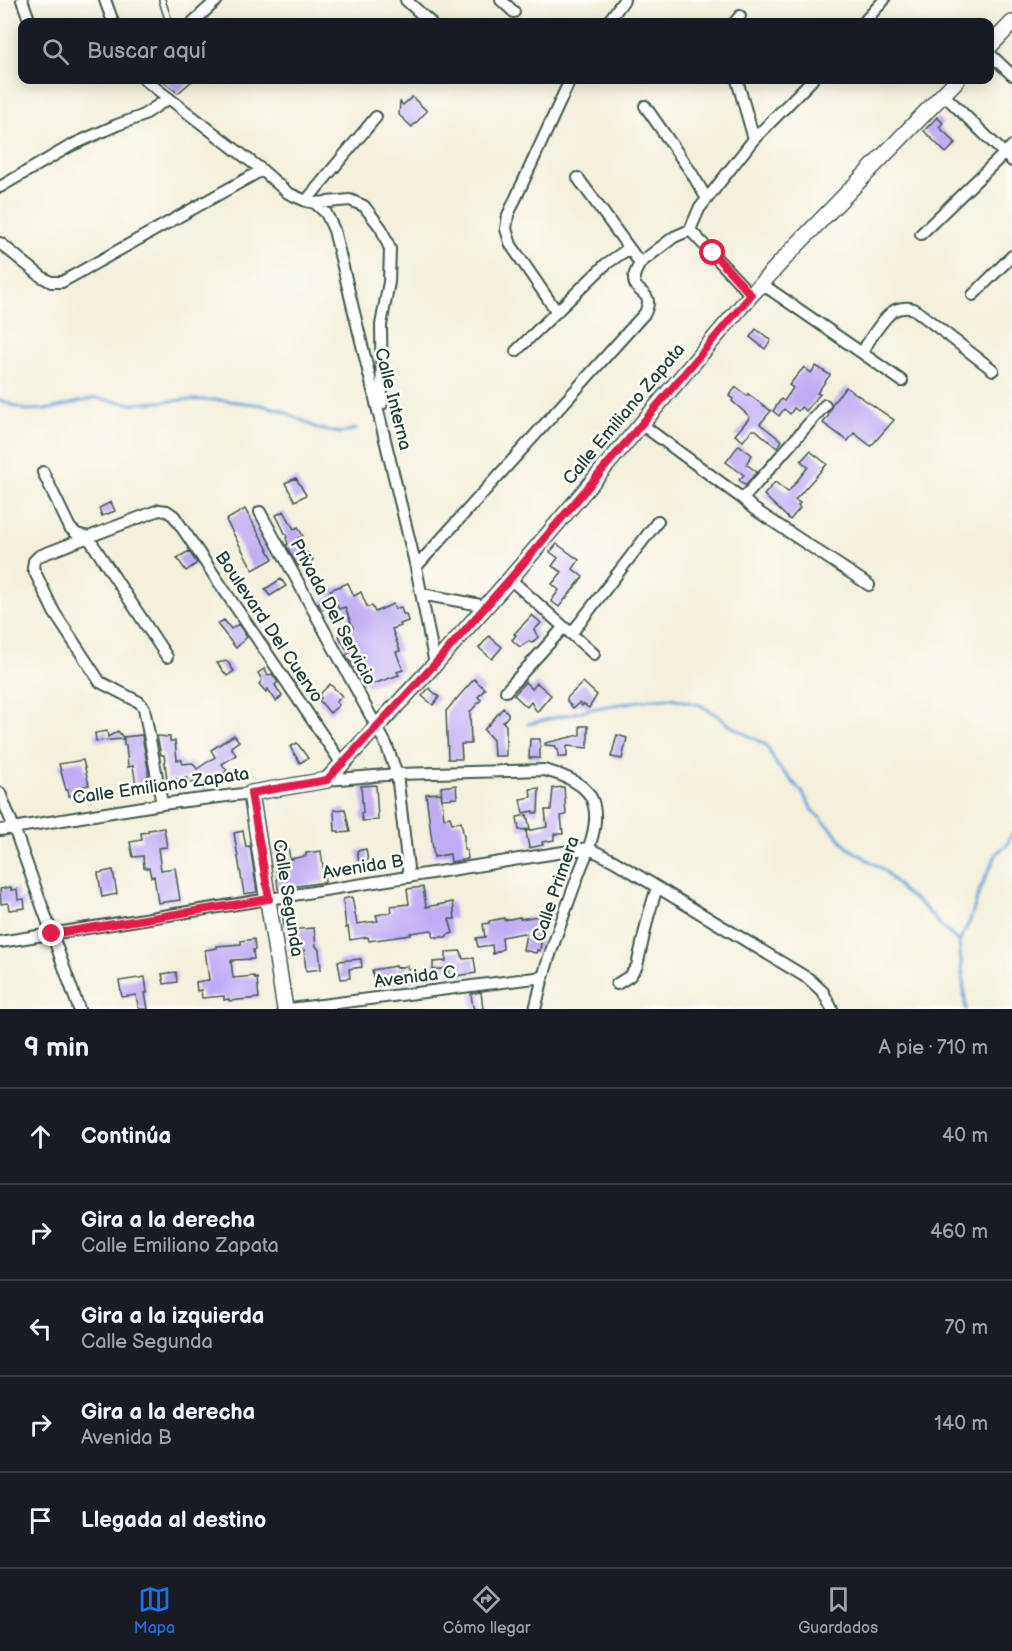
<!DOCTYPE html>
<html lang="es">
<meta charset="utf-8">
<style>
:root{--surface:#171b24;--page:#242831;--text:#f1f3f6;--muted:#9ea1a6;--line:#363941;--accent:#1a73e8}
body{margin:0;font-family:"Balsamiq Sans",sans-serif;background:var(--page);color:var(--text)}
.stop{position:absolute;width:18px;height:18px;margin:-14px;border:4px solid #e11d48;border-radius:50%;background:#fff}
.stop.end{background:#e11d48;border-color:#fff;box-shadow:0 2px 6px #0008}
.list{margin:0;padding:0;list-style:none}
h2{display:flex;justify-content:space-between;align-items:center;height:78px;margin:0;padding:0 24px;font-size:26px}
h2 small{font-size:20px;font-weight:400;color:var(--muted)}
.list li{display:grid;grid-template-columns:39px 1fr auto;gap:18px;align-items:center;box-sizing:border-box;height:96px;padding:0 24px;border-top:2px solid var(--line)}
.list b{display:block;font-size:22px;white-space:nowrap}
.list p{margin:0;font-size:20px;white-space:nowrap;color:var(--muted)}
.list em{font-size:20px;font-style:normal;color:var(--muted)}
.icon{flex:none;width:33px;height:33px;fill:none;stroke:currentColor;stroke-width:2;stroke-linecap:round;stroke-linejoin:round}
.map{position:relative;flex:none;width:1012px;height:1009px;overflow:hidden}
.search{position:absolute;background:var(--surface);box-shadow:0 3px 15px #0003;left:18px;right:18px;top:18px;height:66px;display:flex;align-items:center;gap:15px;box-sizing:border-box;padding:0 21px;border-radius:12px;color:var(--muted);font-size:22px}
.sheet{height:558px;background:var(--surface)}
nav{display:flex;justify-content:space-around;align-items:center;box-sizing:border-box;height:84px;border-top:2px solid var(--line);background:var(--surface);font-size:16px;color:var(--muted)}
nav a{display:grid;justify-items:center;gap:3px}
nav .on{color:var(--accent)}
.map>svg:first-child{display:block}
</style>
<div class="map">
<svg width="1012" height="1009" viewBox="0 0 1012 1009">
<rect width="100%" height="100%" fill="#fdfcf7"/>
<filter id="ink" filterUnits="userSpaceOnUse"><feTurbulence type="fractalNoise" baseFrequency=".0167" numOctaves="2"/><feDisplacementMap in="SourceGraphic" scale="12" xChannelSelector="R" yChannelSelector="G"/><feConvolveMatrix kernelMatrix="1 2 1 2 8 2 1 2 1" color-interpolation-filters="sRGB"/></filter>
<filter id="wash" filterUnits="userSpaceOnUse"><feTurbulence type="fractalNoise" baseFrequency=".008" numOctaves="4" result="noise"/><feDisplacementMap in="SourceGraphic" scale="24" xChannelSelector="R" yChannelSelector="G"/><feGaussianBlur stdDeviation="1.35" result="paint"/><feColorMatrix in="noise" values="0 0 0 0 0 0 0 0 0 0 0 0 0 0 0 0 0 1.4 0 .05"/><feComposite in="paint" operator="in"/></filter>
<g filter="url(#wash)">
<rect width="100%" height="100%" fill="#f4f0dd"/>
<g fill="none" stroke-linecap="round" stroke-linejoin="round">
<path stroke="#68a2d8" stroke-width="3" d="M0,400L25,410L50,409L95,398L133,404L183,400H221L261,405L281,410L319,429L340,433L356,429
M528,724L596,708L652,699L671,698L700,705L717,715L731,726L766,745L777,765L802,792L814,812L832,829L847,847L884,870L903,891L923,906L941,926L959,942
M966,1009L959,942L970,921L980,889L997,853L1007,845L1012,834"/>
</g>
<g id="blocks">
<path fill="#c0acf4" d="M161,80H193L178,93Z
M412,97L427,111L412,127L399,115L400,102L403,105Z
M937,117L943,123L939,127L956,143L946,153L924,131Z
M756,329L771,340L765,349L750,337Z
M816,366L830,375L817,393L820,394L806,411L801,407L798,411L794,408L790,414L784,409L779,416L773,411L781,399L784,401L793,388L789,385L804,367L811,373Z
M736,387L747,396L748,394L771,411L760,424L782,441L777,448L756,430H752L743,441L735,435L750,417L732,401L733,399L729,396Z
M846,387L894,420L871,446L854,433L848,441L823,423L829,415L828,414L831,409L832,404Z
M739,445L752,455L746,464L757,472L745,485L739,480L744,475L726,462Z
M810,451L827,464L795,500L800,503L798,506L800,508L790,520L764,495L775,482L788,492L808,467L801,461Z
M296,478L306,495L295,501L285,483Z
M111,502L115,511L102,516L99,508Z
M245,509L273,559L253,570L226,520Z
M284,511L294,529L298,527L303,536L298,538L306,553L310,554L313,560L298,566L286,545L288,544L286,538L287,537L276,515Z
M557,544L579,560L573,569L583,577L559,607L551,601L559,590L552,584L562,572L552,566L558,558L550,552Z
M189,551L197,563L186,571L177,558Z
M281,579L286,586L270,596L265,589Z
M348,583L354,596L361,592L367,607L372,606L375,612L393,604L395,609L401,607L403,614H406L408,621L400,624L401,626L392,629L400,651L396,652L403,670L397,672L399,675L367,686L359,664L354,667L347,657L346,655L349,653L339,636L353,628L345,607L339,609L336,603L322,610L318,603L331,596L329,593L331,592L330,590Z
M532,615L541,623L534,630L538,637L532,643L529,641L520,647L512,640L516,635L514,634Z
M224,620L231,629L238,624L247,637L236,648L217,624Z
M489,636L502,647L492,659L479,648Z
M227,661L234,671L227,676L217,663Z
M264,669L268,675L272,674L278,682L275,685L282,696L276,701L268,689L266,692L259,684L262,680L258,673Z
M474,679L485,689L478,697L481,700L470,712L471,744H461L462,759H448L446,711Z
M525,682L532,689L537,683L551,695L537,712L531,702L527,707L514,695Z
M583,682L597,695L589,708L583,704L582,706L579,703L573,708L567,701V698Z
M330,684L342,696L336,702L339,705L330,713L319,700L321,698L319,695Z
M429,688L439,697L433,705L422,696Z
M503,708L508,713V716L503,722L506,725V756H494L493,740L484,730Z
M580,726H588V748L567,746V757H558V749H556V746L545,745V743L580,735Z
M107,731L108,737L118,731L124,739L123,737L142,735L148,768V784L136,785L133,766L128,767L126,745H124V739L96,741L95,733Z
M234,735L239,741L231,747L236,755L222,764L227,771L203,790L198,782L189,783L187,778L167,780L164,755H161L157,736L170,737V741H175L177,760H182V764L193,763L197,769L215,757L211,750Z
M617,735L627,738L622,759L611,757Z
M530,739H540V758H529Z
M297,743L308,758L300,763L290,747Z
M83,760L89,785L79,787L80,793L69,796L68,790H66L59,764Z
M376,785L378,820L362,821L361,813H363L361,786Z
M456,785L457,798L442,799L441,787Z
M564,787L566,815L561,816L563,834H554V840L542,842L543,845L529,848L526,831L547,827L545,810H551L553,788Z
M539,788L538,813H533V811L523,813L520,799L531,797L530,789Z
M441,793L444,818L450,817L452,823L461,822L464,837V850H467L468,859L451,862L450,854L434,857L426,794Z
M345,809L350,832L339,833V831H335L334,810Z
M527,815L530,829L519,830L517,817Z
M164,828L167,847L158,848L161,870L175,868L180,900L158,903L154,876L151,877L149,868H144L143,856L133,857L130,842L142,840L141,833L148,832V830Z
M243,831L246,847L250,846L257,892L244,894L234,833Z
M288,846L290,859L306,856V853L321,851L325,882L278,889L274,848Z
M366,849L369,867L360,868L357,851Z
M113,870L117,894L102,897L98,873Z
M11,887V890L17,889L18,900L24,899L25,908L9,910L8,903L1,904L0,889Z
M423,887L426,907L453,902L455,919H449L453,933L447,935V937H433V931L431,930L410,933L411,935L369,941L368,937L350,940L348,927L346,928L343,899L352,897L357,924L378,921L376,915L392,912L391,906L409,904L407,889Z
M291,908L294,924L284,926L282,910Z
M538,916L541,942L540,951L537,950L536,953L523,950L526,934L523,933L502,937L503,949L493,954L492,945L478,947L476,938L485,937L483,924L489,923V921L504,918V920L520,917V919Z
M314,928L316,946L319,950L321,969L306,971L304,950L299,951L298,943L291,944L288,930Z
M254,939L255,950H253L254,959L233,960V961H231L233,978L254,976L255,979L257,978L259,998L229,1001V999L224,1000V996L202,998L201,990L197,991L196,982L209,980L205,950L217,948V946L241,944V941Z
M461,951L463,959L474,958L476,973L449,977L448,968L433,970V962L446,961V952Z
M361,959L362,967L349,969L350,978L341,979L338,961Z
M396,966V968L407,966L408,970L417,969L419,981L375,986L372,970Z
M176,972L177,982L164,984L162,974Z
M145,977L147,993H145L148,1009H139L136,995L122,997L119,981Z
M481,992L483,1009H475L473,1007L471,994Z"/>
</g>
</g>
<g filter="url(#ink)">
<use href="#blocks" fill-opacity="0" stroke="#3f584d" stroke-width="1.5"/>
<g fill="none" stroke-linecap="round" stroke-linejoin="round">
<defs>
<path id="service" d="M162,0L169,22"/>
<path id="minor" d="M22,0L30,22
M105,0L113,22
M406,0L430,22
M501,0L514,12
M193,22L217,0
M608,22L624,0
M735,22L740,16
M864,22L884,0
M990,54L1012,75
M145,80L262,170L288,193L306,201L315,203L326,213L334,230L416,567L435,664
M737,80L754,139
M943,94L1012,161
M645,106L691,172L707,199
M0,187L72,145L117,125L142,116L169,98
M306,201L376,117
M315,203L350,200L364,206L381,228L390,249L389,282L381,325L382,404
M690,230L751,295
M921,234L1012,146
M0,243L42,277L51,282H62L262,170
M640,263L674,237L690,230L699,209L754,139L812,80
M762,284L862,353C867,343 885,315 895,310C902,307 907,307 914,309L993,370
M973,295L1012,256
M557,312L511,245L506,229L508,215L570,80
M516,351L606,264L628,249
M862,353L902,381
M641,424L743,499L754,509L869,585
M43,472L70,528L77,534L88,537L167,657
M743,499L825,405
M260,512L386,744L397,774L409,877
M416,567L645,313C656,290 633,295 634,278C634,273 638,268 640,263L578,178
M510,579L594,654
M421,594L486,606
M571,634L658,521
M506,691L563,628
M327,780L397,774L544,770C563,775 590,784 594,806C599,827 587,853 579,873C567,907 553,942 543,977C540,988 538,999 535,1009
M0,793L14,828L79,1009
M162,804L144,708L139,702L100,682L54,612L33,568L34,561L39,556L159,510L167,511L174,516L342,764
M0,830L162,804L251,793
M0,942L588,848L614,861L809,979L823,992L832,1009
M617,984L630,976L637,966L648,917L657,887
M290,1009L543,977"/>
<path id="secondary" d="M990,46L1012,23
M285,1009L251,793L327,780L435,664L510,579L751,295L792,250L957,80"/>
</defs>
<use href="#service" stroke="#3f584d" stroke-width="8"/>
<use href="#minor" stroke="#3f584d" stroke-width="14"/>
<use href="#secondary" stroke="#3f584d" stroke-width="18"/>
<use href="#service" stroke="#fff" stroke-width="5"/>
<use href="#minor" stroke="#fff" stroke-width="10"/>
<use href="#secondary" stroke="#fff" stroke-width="15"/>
</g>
</g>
<g fill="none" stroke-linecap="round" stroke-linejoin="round" filter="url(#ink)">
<path stroke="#e11d48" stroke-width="8" d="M52,934L269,899L251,793L327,780L435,664L510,579L751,295L713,253"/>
</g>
<g text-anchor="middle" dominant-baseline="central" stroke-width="5" stroke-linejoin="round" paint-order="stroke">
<g font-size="18" fill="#1f3d34" stroke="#fdfcf7">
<text transform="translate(393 399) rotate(76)">Calle Interna</text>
<text transform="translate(624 414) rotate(-50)">Calle Emiliano Zapata</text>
<text transform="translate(333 612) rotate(62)">Privada Del Servicio</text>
<text transform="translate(269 627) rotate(56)">Boulevard Del Cuervo</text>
<text transform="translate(161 786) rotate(-8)">Calle Emiliano Zapata</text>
<text transform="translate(363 867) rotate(-9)">Avenida B</text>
<text transform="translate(556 889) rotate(-71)">Calle Primera</text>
<text transform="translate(288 898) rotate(81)">Calle Segunda</text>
<text transform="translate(415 977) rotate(-7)">Avenida C</text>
</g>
</g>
</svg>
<div class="stop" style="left:713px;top:253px"></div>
<div class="stop end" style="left:52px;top:934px"></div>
<div class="search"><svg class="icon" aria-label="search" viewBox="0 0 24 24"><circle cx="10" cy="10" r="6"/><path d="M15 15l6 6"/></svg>Buscar aquí</div>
</div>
<section class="sheet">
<h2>9 min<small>A pie · 710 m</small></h2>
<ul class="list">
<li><svg class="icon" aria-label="ahead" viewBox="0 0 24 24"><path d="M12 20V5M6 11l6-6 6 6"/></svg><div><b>Continúa</b></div><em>40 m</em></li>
<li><svg class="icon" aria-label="right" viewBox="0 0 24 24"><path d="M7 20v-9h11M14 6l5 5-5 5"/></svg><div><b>Gira a la derecha</b><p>Calle Emiliano Zapata</p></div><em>460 m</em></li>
<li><svg class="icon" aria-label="left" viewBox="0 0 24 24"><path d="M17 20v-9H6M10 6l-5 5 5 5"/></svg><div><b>Gira a la izquierda</b><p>Calle Segunda</p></div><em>70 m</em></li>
<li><svg class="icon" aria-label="right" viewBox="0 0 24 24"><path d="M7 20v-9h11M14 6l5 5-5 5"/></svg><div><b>Gira a la derecha</b><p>Avenida B</p></div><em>140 m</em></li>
<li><svg class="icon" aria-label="arrive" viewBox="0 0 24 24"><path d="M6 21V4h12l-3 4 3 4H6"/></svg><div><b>Llegada al destino</b></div></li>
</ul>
</section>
<nav>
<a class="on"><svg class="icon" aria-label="map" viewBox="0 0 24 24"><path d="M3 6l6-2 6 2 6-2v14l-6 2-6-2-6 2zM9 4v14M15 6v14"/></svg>Mapa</a>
<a><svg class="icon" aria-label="directions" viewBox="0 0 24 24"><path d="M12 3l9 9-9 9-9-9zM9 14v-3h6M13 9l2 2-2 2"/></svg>Cómo llegar</a>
<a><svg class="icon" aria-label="saved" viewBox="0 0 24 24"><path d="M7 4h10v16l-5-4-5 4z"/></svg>Guardados</a>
</nav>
